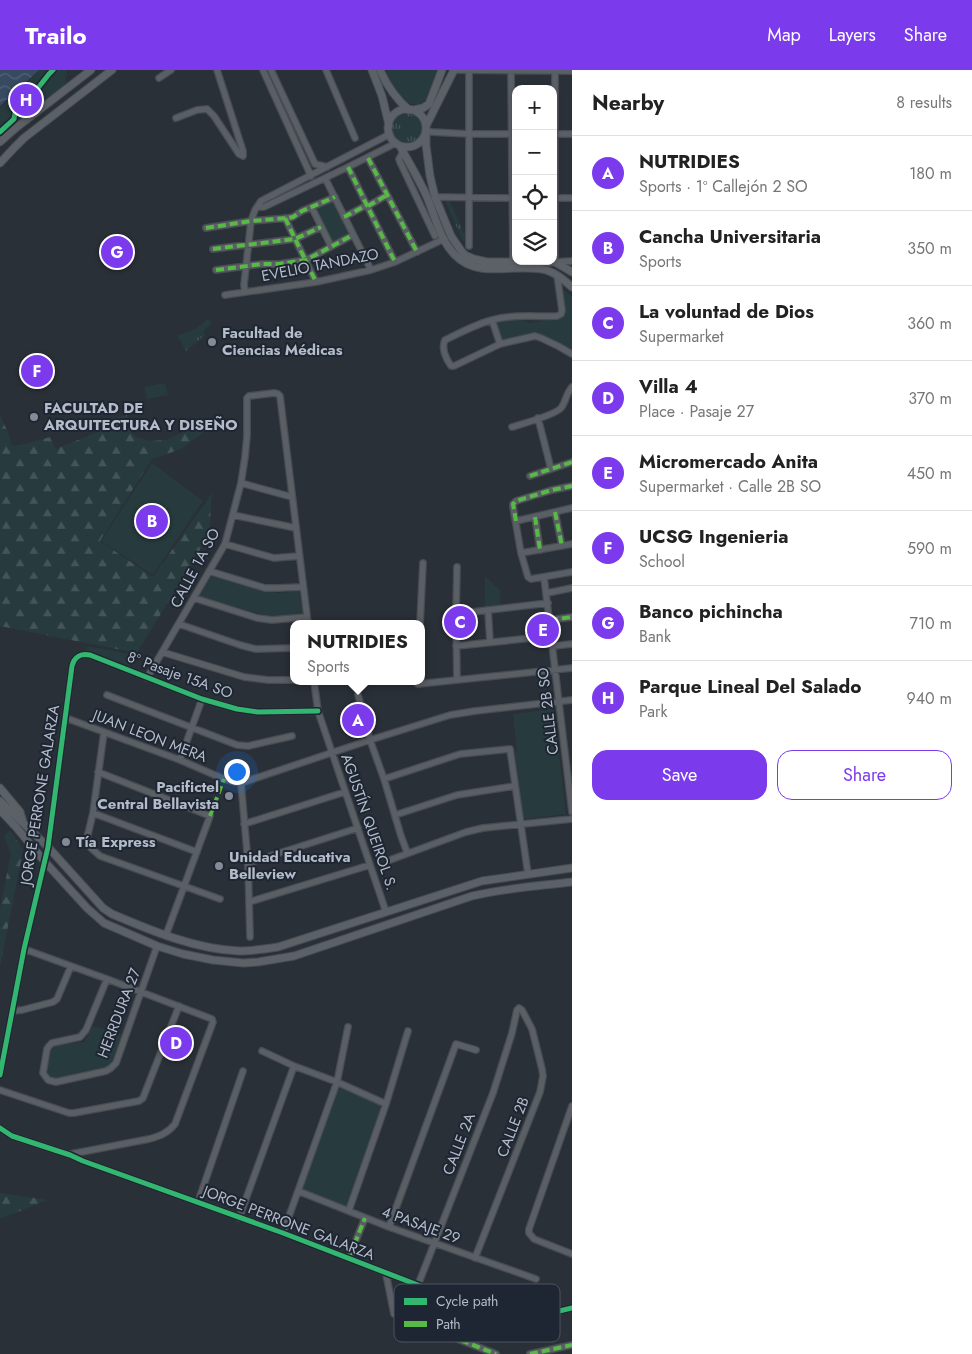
<!DOCTYPE html>
<meta charset="utf-8">
<style>
:root{--surface:#fff;--page:#f2f2f2;--text:#222;--muted:#767676;--line:#e0e0e0;--accent:#7c3aed}
body{margin:0;font-family:Jost,sans-serif;background:var(--page);color:var(--text)}
.controls{position:absolute;right:15px;top:15px;display:grid;overflow:hidden;border-radius:10px;box-shadow:0 1px 4px #0004}
.controls button{width:45px;height:45px;display:grid;place-items:center;padding:0;border:0;border-bottom:1px solid var(--line);background:var(--surface);color:var(--text);font:25px sans-serif}
.you{position:absolute;left:236px;top:701px;width:18px;height:18px;margin:-12px;border:4px solid #fff;border-radius:50%;background:#1a73e8;box-shadow:0 0 0 8px #1a73e833}
.badge{display:grid;place-items:center;width:32px;height:32px;border-radius:50%;background:var(--accent);color:#fff;font-size:16px;font-weight:700}
.pin{position:absolute;translate:-50% -50%;border:2px solid #fff;box-shadow:0 1px 5px #0006}
.popup{position:absolute;left:290px;top:550px;width:135px;height:65px;box-sizing:border-box;display:grid;place-content:center;border-radius:10px;background:var(--surface);filter:drop-shadow(0 1px 4px #0005);font-size:16px;white-space:nowrap;color:var(--muted)}
.popup b{font-size:19px;color:var(--text)}
.popup::after{content:'';position:absolute;left:50%;top:100%;margin-left:-10px;border:10px solid transparent;border-top-color:var(--surface)}
.list{margin:0;padding:0;list-style:none}
h2{display:flex;justify-content:space-between;align-items:center;height:65px;margin:0;padding:0 20px;font-size:21px}
h2 small{font-size:16px;font-weight:400;color:var(--muted)}
.list li{display:grid;grid-template-columns:32px 1fr auto;gap:15px;align-items:center;box-sizing:border-box;height:75px;padding:0 20px;border-top:1px solid var(--line)}
.list b{display:block;font-size:19px;white-space:nowrap}
.list p{margin:0;font-size:16px;white-space:nowrap;color:var(--muted)}
.list em{font-size:16px;font-style:normal;color:var(--muted)}
.actions{display:flex;gap:10px;padding:15px 20px}
.actions a{flex:1;padding:11px 0;border:1px solid var(--accent);border-radius:15px;text-align:center;font-size:18px;color:var(--accent)}
.actions .main{background:var(--accent);color:#fff}
.icon{flex:none;width:28px;height:28px;fill:none;stroke:currentColor;stroke-width:2;stroke-linecap:round;stroke-linejoin:round}
.map{position:relative;flex:none;width:572px;height:1284px;overflow:hidden}
header{display:flex;align-items:center;gap:30px;box-sizing:border-box;height:70px;padding:0 25px;background:var(--accent);color:#fff}
header strong{font-size:24px}
nav{display:flex;gap:28px;margin-inline-start:auto;font-size:18px}
main{display:flex}
aside{flex:1;background:var(--surface)}
.map>svg:first-child{display:block}
</style>
<header>
<strong>Trailo</strong>
<nav><a>Map</a><a>Layers</a><a>Share</a></nav>
</header>
<main>
<div class="map">
<svg width="572" height="1284" viewBox="0 0 572 1284">
<defs>
<pattern id="grass-tufts" width="24" height="20" patternUnits="userSpaceOnUse" patternTransform="scale(1.25)"><rect width="24" height="20" fill="#273a3d"/><path d="M3 7l-1-3M5 7V3M7 7l1-3M15 17l-1-3M17 17v-4M19 17l1-3" fill="none" stroke="#445558"/></pattern>
<pattern id="forest-firs" width="22" height="20" patternUnits="userSpaceOnUse" patternTransform="scale(1.25)"><rect width="22" height="20" fill="#273a3d"/><path d="M5 1l3.5 6h-7zM16 11l3.5 6h-7z" fill="#445558"/></pattern>
<pattern id="water-waves" width="16" height="10" patternUnits="userSpaceOnUse" patternTransform="scale(1.25)"><rect width="16" height="10" fill="#384a62"/><path d="M0 5q4-4 8 0t8 0" fill="none" stroke="#526277"/></pattern>
</defs>
<rect width="100%" height="100%" fill="#2a3037"/>
<path fill="url(#grass-tufts)" d="M392 59a15 15 0 1 1 30 0a15 15 0 1 1-30 0Z
M444,128L449,129L466,168L463,172Z
M207,249L212,253L203,262L205,265L186,281L177,265C189,263 199,258 207,249Z"/>
<path fill="url(#forest-firs)" d="M127,345C128,350 127,356 130,361C138,372 156,372 168,369C181,364 197,354 211,347V357L181,379L152,389L100,471L153,507L212,423L209,465L137,583L0,556V346L8,362L12,376L25,374L50,367L56,379L105,359L103,351Z
M10,760L23,780L0,897V839L11,783L4,766Z
M0,1123H1L48,1130L0,1149Z"/>
<path fill="#273a3d" d="M39,0H67L65,15L20,48L0,67V37Z
M386,0H443L427,31L419,34H410L394,20Z
M333,131L350,164L330,174L314,140Z
M562,218L572,227V282L533,264L500,272L495,252L517,249L531,253L559,248L564,244Z
M165,313L168,325L147,329L144,317Z
M152,393L203,431L153,505L101,471Z
M211,505L277,523L299,521L303,544L270,546L199,527Z
M485,506L500,520V537L485,539Z
M87,576L135,585L128,597L87,583Z
M554,639L566,744L523,749L515,683L517,681L513,644Z
M93,956L123,965L113,991L105,999L57,1011L49,1009L45,1003L48,980L52,976L84,972Z
M337,1017L386,1034L346,1142L297,1122Z"/>
<path fill="url(#water-waves)" d="M0,0H39L0,36Z"/>
<g fill="none" stroke-linecap="round" stroke-linejoin="round">
<defs>
<path id="minor" d="M263,0L311,106
M271,0L315,94L327,97
M326,0L355,68
M453,0L572,1
M511,0L513,192
M555,0V192L572,191
M159,8L171,0
M176,48L197,40L207,39L214,46L239,84L243,86V81L217,0
M426,61L432,62L469,64H516
M553,64H572
M403,82L399,89L400,92L435,166
M368,88L417,182
M348,97L395,192
M325,108L371,200
M435,127L516,128
M553,128H572
M368,136L387,125
M257,137H264L348,97L396,73
M312,138L331,176
M344,147L367,135
M285,148L316,212
M206,158L251,151L288,148L293,147L302,141L335,127
M469,176V0
M213,179L295,169L321,157
M216,200L262,194H279L306,190L353,165
M557,205L562,240L561,244L557,246C536,247 512,244 492,250C476,254 460,263 445,270C441,278 446,289 451,296H454L500,274L535,266L541,268L558,276L572,284
M245,222L244,215L251,151L255,140L261,131L390,64
M225,225L316,212L371,200L395,192L444,169
M492,250L500,274
M538,348L551,399
M512,357C522,354 555,345 561,338C566,332 566,323 572,317
M530,406L572,392
M241,413L292,427
M572,416L552,420L516,431L513,434V437L521,483L528,507L531,509L572,502
M555,442L562,476
M233,445L296,458
M535,447L540,480
M516,451L572,438
M225,474L274,488L299,486
M521,483L572,474
M209,501L265,518H277L302,517
M544,507L572,742
M547,523L572,518
M194,528L257,548L272,550L307,547
M488,540L490,572
M456,544L548,533
M550,550L572,547
M179,554L240,575L256,579L294,578
M420,554L423,493
M456,576L552,566
M553,576L572,574
M162,582L244,607L268,610H294
M147,608L225,474L241,413L245,387L247,366V328L249,326L274,323L278,324L280,326L308,554
M457,610L456,544L457,497
M314,611L318,641L386,842
M418,611V614L572,598
M107,625L237,675L248,676L292,666
M358,625L370,670L384,709L401,766L407,782
M66,648L180,690L224,709L241,713L370,670L450,645L475,641L572,630
M104,662L93,743L87,768L91,778L100,786L220,829
M180,690L202,629
M98,702L210,746L166,865
M384,709L460,684L510,679L528,804
M241,713L248,793L250,867
M93,743L197,782
M395,745L457,725L515,716
M244,754L345,722
M390,790L466,762L483,758L572,749
M248,793L358,758
M249,832L370,795
M24,879L107,909L212,949L213,952L175,1054C168,1063 160,1066 149,1069L71,1084
M107,909L86,960L80,967L52,973L49,976L47,979L43,1003L48,1010L56,1012L106,1001L111,998L116,993L157,876
M12,941L22,940L53,932L57,929L71,896
M262,981L294,996L337,1012L386,1034
M0,1005L24,879L48,777L72,596C74,587 81,583 90,585L202,629L237,639L258,642L318,641
M0,1020L69,1043H74L139,1031L143,1028L179,936
M572,1036L529,1159V1163L534,1169L572,1184
M0,1058L12,1066L70,1085L83,1091L283,1163L511,1251H518L572,1238
M298,1121L389,1157L536,1209
M198,1132L243,1001
M349,1140L386,1034L408,961
M239,1148L294,996
M389,1157L456,974L476,980
M283,1163L337,1012L348,957
M350,1185L365,1148
M386,1204L394,1244L496,1284
M418,1215L493,1023L512,963L517,940L519,938L522,940L532,959L542,999L543,1006L540,1022L475,1188
M530,1284L572,1275"/>
<path id="major" d="M372,0L382,26L389,55
M380,0C387,16 396,29 409,40
M388 58a19 19 0 1 1 38 0a19 19 0 1 1-38 0Z
M413,40L423,38L429,34L442,0
M426,56L454,0
M426,63V75L430,106L435,127L451,166L462,182L465,185L474,189L487,192H555L572,202
M0,72L17,57L91,0
M400,76C409,93 419,109 427,127C435,146 440,170 455,185C479,210 517,192 546,200C556,203 564,210 572,217
M0,93L14,78L24,68L112,0
M0,718L20,742L23,752
M0,731L48,777L103,838L112,844C152,861 195,879 239,881C252,881 265,879 278,877L482,811L572,798
M0,740L16,757L45,792L87,838L104,853L157,876L183,884L213,890L243,893L258,892L294,886L472,826C505,818 539,816 572,812"/>
</defs>
<use href="#minor" stroke="#484c52" stroke-width="8"/>
<use href="#major" stroke="#484c54" stroke-width="9"/>
<use href="#minor" stroke="#5a5e65" stroke-width="5.5"/>
<use href="#major" stroke="#5c6167" stroke-width="7"/>
<path stroke="#58b947" stroke-width="4" stroke-dasharray="8 4" stroke-linecap="butt" d="M368,88L417,182
M348,97L395,192
M368,136L387,125
M344,147L367,135
M285,148L316,212
M206,158L251,151L288,148L293,147L302,141L335,127
M213,179L295,169L321,157
M216,200L262,194H279L306,190L353,165
M530,406L572,392
M555,442L562,476
M535,447L540,480
M516,451L513,434L516,431L552,420L572,416
M550,550L572,547
M210,746L224,709
M350,1185L365,1148
M394,1244L496,1284
M530,1284L572,1275"/>
<defs>
<path id="cycleway" d="M0,62L14,49L17,32L38,18L49,4L53,0
M0,1005L24,879L48,777L72,596C74,587 81,583 90,585L202,629L237,639L258,642L318,641
M0,1058L12,1066L70,1085L83,1091L283,1163L511,1251H518L572,1238"/>
</defs>
<use href="#cycleway" stroke="#1d2632" stroke-width="8"/>
<use href="#cycleway" stroke="#33b770" stroke-width="5"/>
</g>
<g fill="#848b96" stroke="#1d2632" stroke-width="2">
<circle cx="212" cy="272" r="5"/>
<circle cx="34" cy="347" r="5"/>
<circle cx="229" cy="726" r="5"/>
<circle cx="66" cy="772" r="5"/>
<circle cx="219" cy="796" r="5"/>
</g>
<g text-anchor="middle" dominant-baseline="central" stroke-width="4" stroke-linejoin="round" paint-order="stroke">
<g font-size="15" fill="#b4bcc9" stroke="#1d2632">
<text transform="translate(320 195) rotate(-11)">EVELIO TANDAZO</text>
<text transform="translate(195 498) rotate(-62)">CALLE 1A SO</text>
<text transform="translate(180 605) rotate(20)">8º Pasaje 15A SO</text>
<text transform="translate(548 641) rotate(-97)">CALLE 2B SO</text>
<text transform="translate(150 666) rotate(21)">JUAN LEON MERA</text>
<text transform="translate(40 725) rotate(-81)">JORGE PERRONE GALARZA</text>
<text transform="translate(369 752) rotate(71)">AGUSTÍN QUEIROL S.</text>
<text transform="translate(119 943) rotate(-69)">HERRDURA 27</text>
<text transform="translate(513 1057) rotate(-69)">CALLE 2B</text>
<text transform="translate(459 1074) rotate(-69)">CALLE 2A</text>
<text transform="translate(289 1153) rotate(21)">JORGE PERRONE GALARZA</text>
<text transform="translate(421 1155) rotate(20)">4 PASAJE 29</text>
</g>
<g font-size="15" font-weight="bold" fill="#b4bcc9" stroke="#1d2632" text-anchor="start">
<text x="222" y="263">Facultad de<tspan x="222" dy="17">Ciencias Médicas</tspan></text>
<text x="44" y="338">FACULTAD DE<tspan x="44" dy="17">ARQUITECTURA Y DISEÑO</tspan></text>
<text x="219" y="717" text-anchor="end">Pacifictel<tspan x="219" dy="17">Central Bellavista</tspan></text>
<text x="76" y="772">Tía Express</text>
<text x="229" y="787">Unidad Educativa<tspan x="229" dy="17">Belleview</tspan></text>
</g>
</g>
<rect x="394" y="1214" width="166" height="58" rx="8" fill="#1d2632" stroke="#4a535f" stroke-width="1"/>
<rect x="404" y="1228" width="23" height="7" fill="#33b770"/>
<rect x="404" y="1251" width="23" height="6" fill="#58b947"/>
<g font-size="14" fill="#b4bcc9">
<text x="436" y="1236">Cycle path</text>
<text x="436" y="1259">Path</text>
</g>
</svg>
<div class="controls">
<button>+</button>
<button>−</button>
<button><svg class="icon" aria-label="locate" viewBox="0 0 24 24"><circle cx="12" cy="12" r="6"/><path d="M12 2v4M12 18v4M2 12h4M18 12h4"/></svg></button>
<button><svg class="icon" aria-label="layers" viewBox="0 0 24 24"><path d="M12 4l9 5-9 5-9-5zM3 14l9 5 9-5"/></svg></button>
</div>
<div class="you"></div>
<div class="pin badge" style="left:358px;top:650px">A</div>
<div class="popup"><b>NUTRIDIES</b>Sports</div>
<div class="pin badge" style="left:152px;top:451px">B</div>
<div class="pin badge" style="left:460px;top:552px">C</div>
<div class="pin badge" style="left:176px;top:973px">D</div>
<div class="pin badge" style="left:543px;top:560px">E</div>
<div class="pin badge" style="left:37px;top:301px">F</div>
<div class="pin badge" style="left:117px;top:182px">G</div>
<div class="pin badge" style="left:26px;top:30px">H</div>
</div>
<aside>
<h2>Nearby<small>8 results</small></h2>
<ul class="list">
<li><span class="badge">A</span><div><b>NUTRIDIES</b><p>Sports · 1º Callejón 2 SO</p></div><em>180 m</em></li>
<li><span class="badge">B</span><div><b>Cancha Universitaria</b><p>Sports</p></div><em>350 m</em></li>
<li><span class="badge">C</span><div><b>La voluntad de Dios</b><p>Supermarket</p></div><em>360 m</em></li>
<li><span class="badge">D</span><div><b>Villa 4</b><p>Place · Pasaje 27</p></div><em>370 m</em></li>
<li><span class="badge">E</span><div><b>Micromercado Anita</b><p>Supermarket · Calle 2B SO</p></div><em>450 m</em></li>
<li><span class="badge">F</span><div><b>UCSG Ingenieria</b><p>School</p></div><em>590 m</em></li>
<li><span class="badge">G</span><div><b>Banco pichincha</b><p>Bank</p></div><em>710 m</em></li>
<li><span class="badge">H</span><div><b>Parque Lineal Del Salado</b><p>Park</p></div><em>940 m</em></li>
</ul>
<div class="actions"><a class="main">Save</a><a>Share</a></div>
</aside>
</main>
